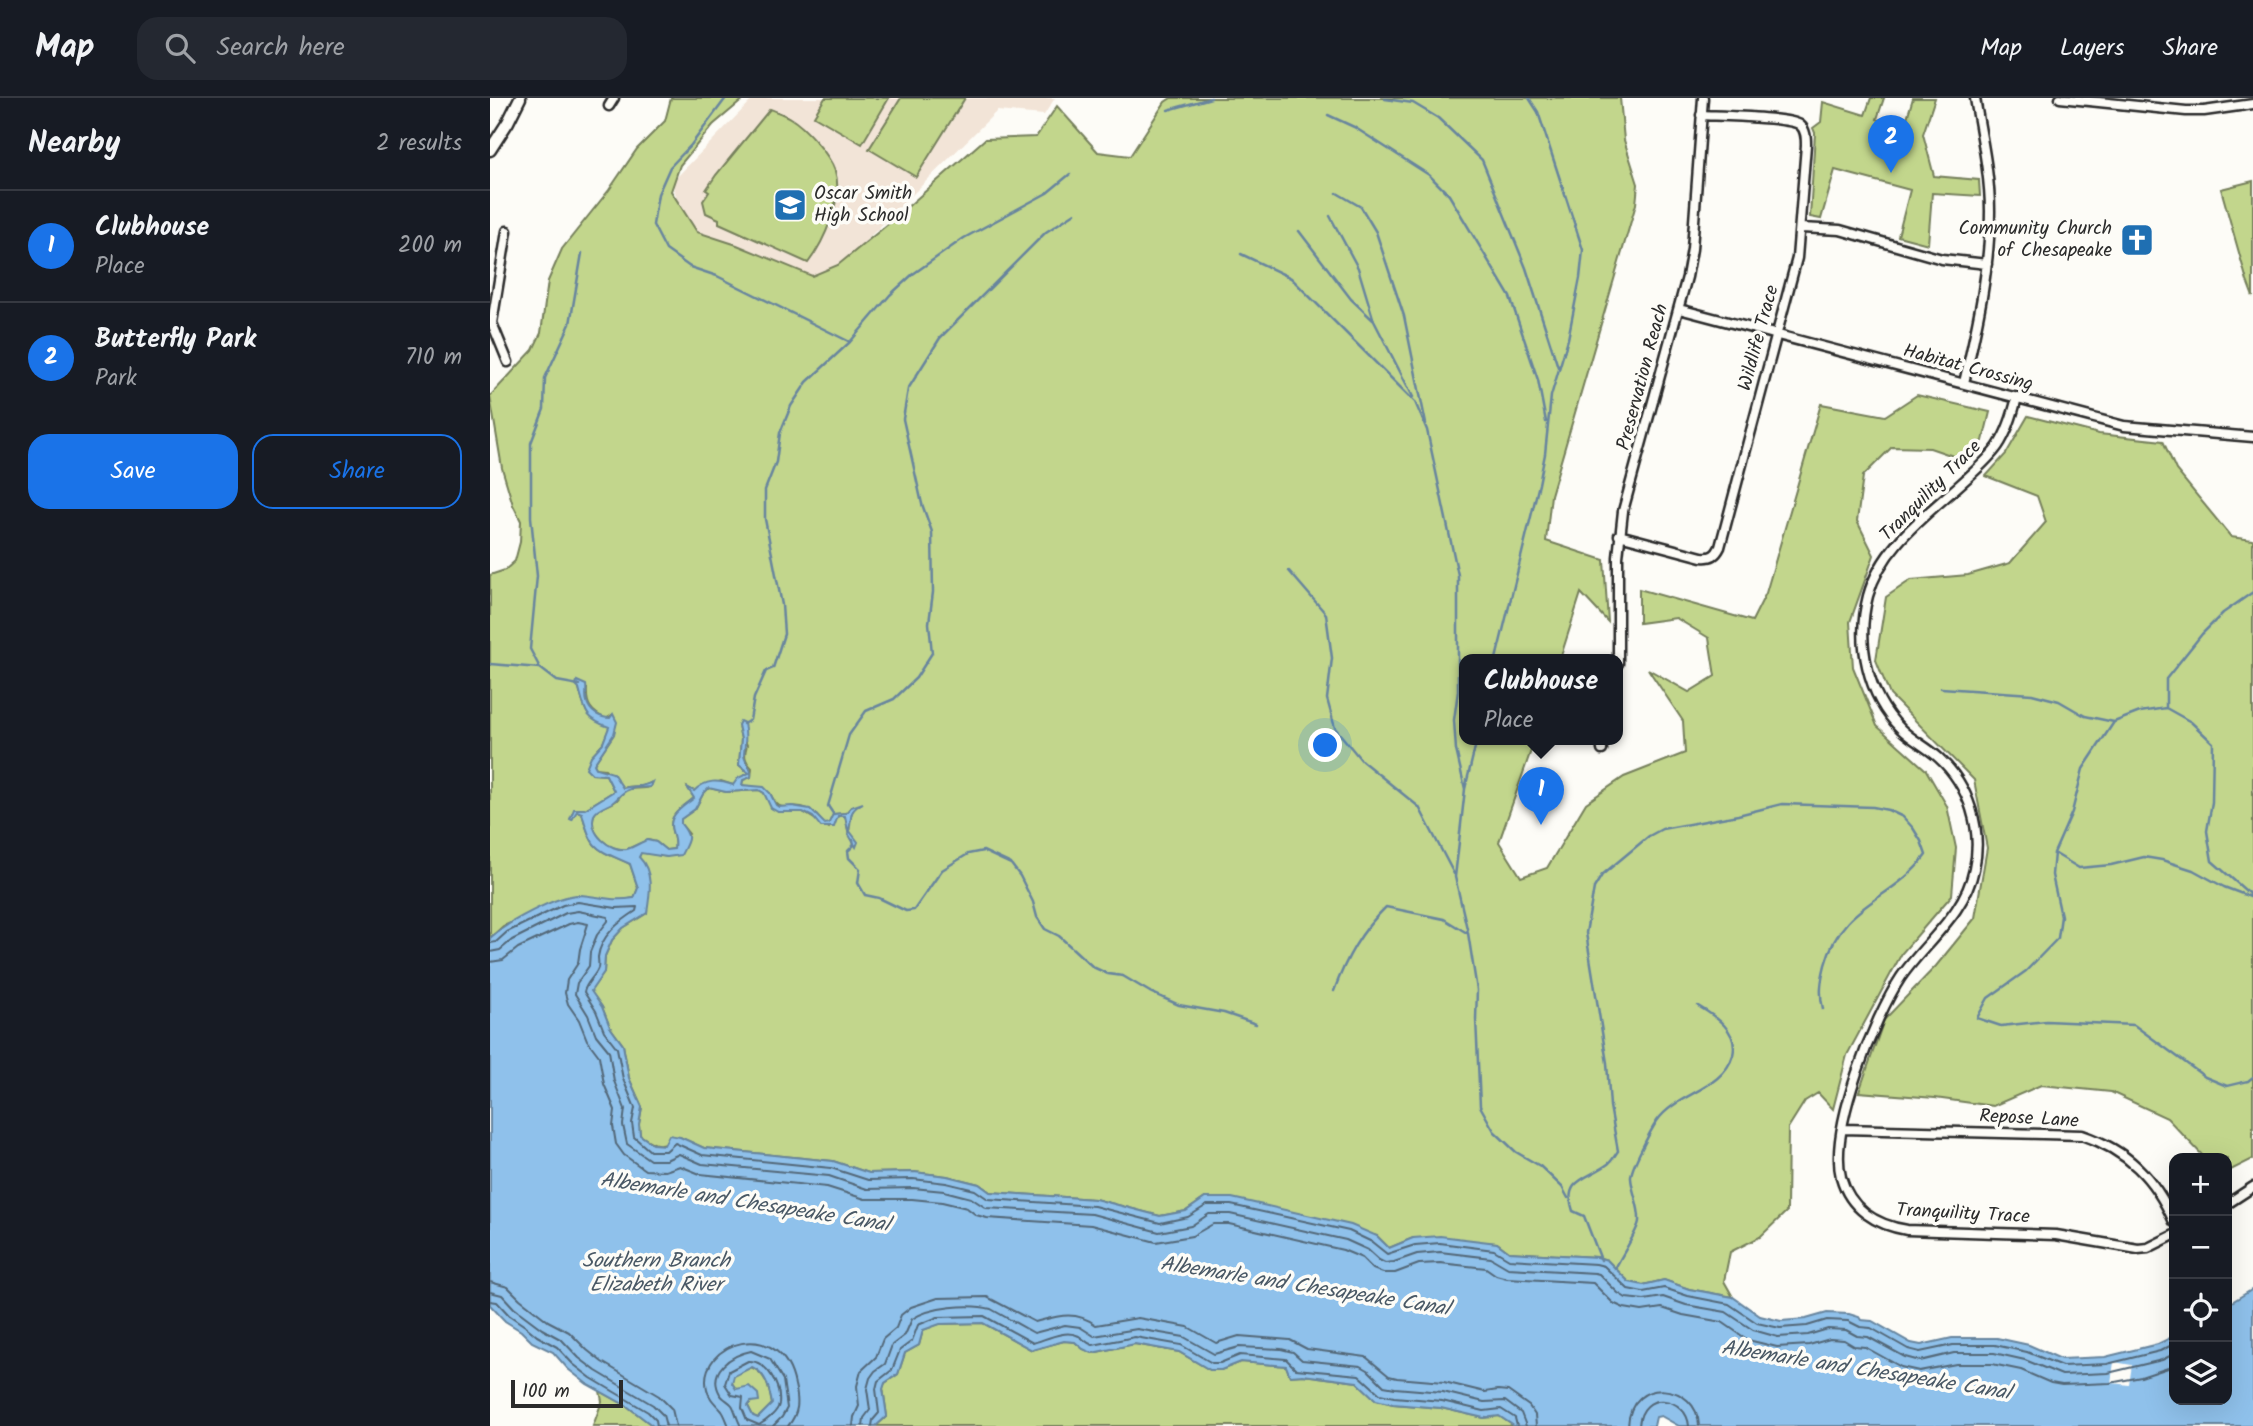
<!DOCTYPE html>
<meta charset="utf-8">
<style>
:root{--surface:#171b24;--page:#242831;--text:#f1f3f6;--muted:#9ea1a6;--line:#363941;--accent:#1a73e8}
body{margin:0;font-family:Kalam,sans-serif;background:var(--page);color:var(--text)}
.controls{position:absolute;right:21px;bottom:21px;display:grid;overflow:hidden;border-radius:14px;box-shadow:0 7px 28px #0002}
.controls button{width:63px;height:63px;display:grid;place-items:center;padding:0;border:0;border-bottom:2px solid var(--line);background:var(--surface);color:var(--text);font:35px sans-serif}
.scale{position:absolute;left:21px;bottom:18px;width:112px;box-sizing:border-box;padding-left:7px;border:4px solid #2b2b2b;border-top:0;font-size:19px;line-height:24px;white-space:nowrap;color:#2b2b2b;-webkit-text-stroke:5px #fdfcf7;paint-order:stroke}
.you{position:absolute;left:836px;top:648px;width:24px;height:24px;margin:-18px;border:5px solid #fff;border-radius:50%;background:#1a73e8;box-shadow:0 0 0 10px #1a73e833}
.badge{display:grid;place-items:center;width:46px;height:46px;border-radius:50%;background:var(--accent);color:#fff;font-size:23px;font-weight:700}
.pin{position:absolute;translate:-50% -58px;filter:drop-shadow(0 2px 4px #0008)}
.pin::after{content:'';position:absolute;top:37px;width:24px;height:21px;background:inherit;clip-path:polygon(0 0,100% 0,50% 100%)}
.popup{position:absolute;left:969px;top:556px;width:164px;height:91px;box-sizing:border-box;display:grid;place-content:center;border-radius:14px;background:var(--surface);filter:drop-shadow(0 2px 5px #0005);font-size:23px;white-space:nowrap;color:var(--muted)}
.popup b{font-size:26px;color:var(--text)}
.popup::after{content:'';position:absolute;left:50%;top:100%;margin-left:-14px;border:14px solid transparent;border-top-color:var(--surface)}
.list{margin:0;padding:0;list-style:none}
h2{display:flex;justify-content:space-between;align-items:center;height:91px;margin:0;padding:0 28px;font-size:30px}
h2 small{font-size:23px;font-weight:400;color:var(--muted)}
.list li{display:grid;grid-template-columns:46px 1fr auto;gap:21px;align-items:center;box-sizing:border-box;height:112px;padding:0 28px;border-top:2px solid var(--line)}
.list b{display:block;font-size:26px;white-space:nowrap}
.list p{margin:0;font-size:23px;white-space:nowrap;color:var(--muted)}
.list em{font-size:23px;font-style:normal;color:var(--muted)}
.actions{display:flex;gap:14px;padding:21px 28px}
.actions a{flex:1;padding:16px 0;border:2px solid var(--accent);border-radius:21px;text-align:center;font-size:24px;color:var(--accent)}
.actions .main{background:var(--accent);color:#fff}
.icon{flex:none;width:38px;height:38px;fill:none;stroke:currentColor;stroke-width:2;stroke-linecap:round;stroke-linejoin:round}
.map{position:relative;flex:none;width:1763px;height:1328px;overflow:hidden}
header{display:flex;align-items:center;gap:42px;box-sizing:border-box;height:98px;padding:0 35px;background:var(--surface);border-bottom:2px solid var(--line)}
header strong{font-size:33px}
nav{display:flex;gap:38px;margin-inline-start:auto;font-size:24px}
.search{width:490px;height:63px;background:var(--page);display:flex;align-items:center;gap:18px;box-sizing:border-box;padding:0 24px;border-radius:21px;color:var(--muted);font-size:26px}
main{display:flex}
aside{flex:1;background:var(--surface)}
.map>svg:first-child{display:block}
</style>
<header>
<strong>Map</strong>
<div class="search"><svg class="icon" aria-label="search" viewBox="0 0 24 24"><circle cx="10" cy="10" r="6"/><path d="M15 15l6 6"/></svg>Search here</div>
<nav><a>Map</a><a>Layers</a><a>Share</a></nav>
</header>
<main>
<aside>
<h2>Nearby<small>2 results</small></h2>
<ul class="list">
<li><span class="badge">1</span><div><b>Clubhouse</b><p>Place</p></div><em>200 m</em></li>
<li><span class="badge">2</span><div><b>Butterfly Park</b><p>Park</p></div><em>710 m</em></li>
</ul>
<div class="actions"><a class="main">Save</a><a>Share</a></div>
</aside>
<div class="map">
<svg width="1763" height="1328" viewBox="0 0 1763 1328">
<rect width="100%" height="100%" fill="#fdfcf7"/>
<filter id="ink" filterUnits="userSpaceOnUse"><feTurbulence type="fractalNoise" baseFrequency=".0143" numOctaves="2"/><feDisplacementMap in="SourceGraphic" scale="14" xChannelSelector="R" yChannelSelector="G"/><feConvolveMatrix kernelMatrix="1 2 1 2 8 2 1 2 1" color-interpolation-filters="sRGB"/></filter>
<g filter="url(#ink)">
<path fill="#f2e4d7" d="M264,0H565L554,17L507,13L322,196L195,129L182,84Z"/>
<path fill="#c2d68c" stroke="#76805c" stroke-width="2" d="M181,0H255L223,27L190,67L181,93L207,134L247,147L322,178L348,167L398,126L495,41L546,39L567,8L608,54L640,58L675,4L681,0H1130L1134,42L1148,86L1146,106L1061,397L1056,443L1114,462L1118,524L1091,495L1070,561H974V641H1045L1009,744L1031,779L1057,770L1096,705L1134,679L1195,655L1193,623L1158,571L1199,594L1225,578L1219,540L1186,520L1149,525V491L1262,523L1276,495L1331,306L1395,318L1427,297L1500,314L1493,343L1472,361L1440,350L1402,349L1373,378L1367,423L1384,457L1360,524L1363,569L1387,628L1436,672L1457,708L1466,750L1462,797L1412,855L1357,957L1343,1011L1328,995L1315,1003L1298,1030L1297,1113L1270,1139L1240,1154L1234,1183L1243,1199L1199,1191L1174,1182L1153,1187L1139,1184L1117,1162L1107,1159L1019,1154L1007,1145L923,1140L899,1150L887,1138L715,1100L696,1113L670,1118L605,1101L500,1094L489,1086L457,1078L424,1074L379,1075L343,1063L214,1050L190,1039C171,1048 168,1050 150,1037L149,1026L152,1009L139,980L133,947L120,929L112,909L100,893L114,874L115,858L122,842L133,830L157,815L149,759L151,754L177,759L199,736L191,726V721L205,711L213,696L219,690L236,694L269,692L274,695L288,714H313L339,730L348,718H355L359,737C360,727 359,712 367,708L361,709L356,715L344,716L339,725L335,727C330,722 325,713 318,711C298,702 291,720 280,695L252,687L253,682L261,679L262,670C254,662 254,657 257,647L248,627L251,641L249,667L259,675L243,687L231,683L204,693L198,690L204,700C193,709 177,717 182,733C184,740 185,743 185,751L176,752L166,744L158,742C151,744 144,749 137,751C120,754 98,735 104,717C106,709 121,708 127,702C131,698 132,693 138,691C145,690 153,691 160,689V685C152,690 143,687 133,690L115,671L106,670L104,666L124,636L122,617L116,621C101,614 96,607 97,591L89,590C95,613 95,621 120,628L113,645L101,658L102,676L116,677L124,693L95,711L87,713L92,715C102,753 105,750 140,766L148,790L144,800L127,803L87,797L13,828L0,840V477L15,472L25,463L30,444L31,423L23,407L12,370L0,298L43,252L51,235L58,183L72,151L119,92L147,51L175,23Z
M335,0H399L372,46L324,18Z
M411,0H475L426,79L379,51Z
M1381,0H1394L1387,21L1414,30L1423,0H1445L1433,36L1444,78L1489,82L1490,98L1442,95L1438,146L1408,138L1420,92L1345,72L1331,121L1320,119L1325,35L1323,30L1331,24L1333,4L1375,17Z
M280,11C287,14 294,16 300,20C315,29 340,57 345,73C354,100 334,144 318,165L229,125V121L216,115L213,103L219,94L216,92L226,77Z
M1763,83V199L1757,183L1731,91Z
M1538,318L1609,336L1673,343L1686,372L1741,439L1763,442V1061L1737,1074V1060H1715L1677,1020L1621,994L1551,987L1503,1008L1445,1000L1369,994L1394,922L1446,868L1485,820L1497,750L1484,682L1400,597L1386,562L1396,499L1421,482L1478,477L1520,465L1556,424L1547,398L1496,378L1516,356Z
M493,1225L542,1252L574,1243L585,1244L593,1251L603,1255L644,1246L689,1254L720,1272H731L751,1264L796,1268L800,1278L813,1277L867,1284L887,1302L903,1306L951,1310L994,1320L1009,1318L1024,1328H386L397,1318L393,1290L395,1285L408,1276L415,1255L429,1247L433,1232L449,1226Z
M261,1269C277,1276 279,1290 282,1306L268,1320L263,1318L258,1308L261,1304L246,1291L242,1285L243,1278Z
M110,1293L137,1308L163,1328H103L112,1303Z"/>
<path fill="#8fc1eb" stroke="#67859e" stroke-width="2" fill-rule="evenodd" d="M87,583L96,587C97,592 95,599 97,604C100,615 111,620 120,620L123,616L127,624L124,636L104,666L106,670L123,675L133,690C144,687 152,690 162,684L160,689C154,690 144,689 138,692C132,694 128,701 122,705C117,708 106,711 104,717C98,735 120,754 137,751C144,749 151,744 157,742L166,744L176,752L184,751C185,743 184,740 182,733C177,717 193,709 204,700L197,689L204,693C216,681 228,682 243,687L248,680L259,675L249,667L251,641L248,627L250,623L254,625C257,640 255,643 254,656C254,666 263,668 261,679L253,682L252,687L274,689L280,695L286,707L289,709L302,708L320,711L335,726L339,725L343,716L356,715L361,709L373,705C357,714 363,717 359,732L368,744L366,749L359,737L355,718H348L344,729H331L323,719L313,714H288L281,710L274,695L269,692L236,694L219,690L213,696L205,711L191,721V726C202,740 199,741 191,757L177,759L151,755L149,759C164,774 160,796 157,815L133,830L122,842L115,858L114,874L101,893L112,909L120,929L133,947L139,980L152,1009L149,1026L150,1037L163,1046L174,1047L179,1037L190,1039L214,1050L343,1063L379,1075L424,1074L457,1078L489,1086L500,1094L605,1101L670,1118L696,1113L715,1100H742L861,1127L887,1138L899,1150L923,1140L950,1138L1007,1145L1019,1154L1107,1159L1117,1162L1139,1184L1153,1187L1174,1182L1199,1191L1243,1199L1270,1218L1291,1223L1316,1221L1337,1215L1359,1216L1369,1219L1371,1222L1382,1223L1421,1245L1431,1247L1462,1240H1507L1539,1247L1571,1261L1615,1259L1668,1246L1684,1238V1302H1737V1207L1763,1191V1328H1189L1171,1318L1166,1319L1164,1328H1024L1009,1318L994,1320L951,1310L903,1306L886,1302L867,1284L813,1277L800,1278L796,1268L751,1264L731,1272H720L689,1254L645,1246L602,1255L593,1251L585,1244L574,1243L542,1252L493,1225L450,1226L433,1232L429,1247L415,1255L408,1276L395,1285L393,1291L397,1318L386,1328H163L137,1308L97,1286L78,1271L63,1254L42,1244L31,1233L15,1223L0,1207V840C16,825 67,797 89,797C110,798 120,804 144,800L148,790L140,766C105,750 102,753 92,715L87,713L82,722L80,721L84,711H95L124,693L116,677L102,676L96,670L101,658L113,645L119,629C95,621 95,613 89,590L86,587ZM262,1269C277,1276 279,1290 282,1306L268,1320L263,1318L258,1308L261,1304L269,1303L268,1296L259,1288L246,1291L242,1285L244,1278Z"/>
<path fill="#fdfcf7" d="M1624,1264L1642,1267L1639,1287L1621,1285Z"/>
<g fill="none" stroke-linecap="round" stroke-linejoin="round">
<path stroke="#536778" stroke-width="2" d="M0,845L6,844L17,834L73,807L88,804L126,810L147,809L146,813C129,824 111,837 108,859C108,862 109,866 108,870C105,879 96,884 94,894L106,913L114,933L127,950L133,981L145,1010L142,1025L144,1039L160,1053H176L185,1045L212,1057L341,1070L378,1082L423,1081L456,1085L485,1092L498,1101L604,1108L670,1125L698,1119L717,1107H741L859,1133L882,1144L897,1156L925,1147L950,1145L1004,1152L1019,1161L1106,1166L1114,1168L1138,1191L1153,1194L1174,1190L1198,1198L1239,1206L1267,1225L1290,1230L1317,1228L1337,1222L1358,1223L1370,1229L1381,1230L1418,1251L1430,1254L1463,1247H1505L1537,1254L1572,1268L1617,1266L1670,1253L1684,1246
M0,854L10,852L22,842L76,815L88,813L118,819V823L107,837L100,854L99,868L87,885L85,896L98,917L106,937L119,953L124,983L135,1011L133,1027L137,1046L160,1062H176L189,1056L212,1066L339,1078L377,1091L423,1090L454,1093L481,1100L496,1110L602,1116L669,1134L701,1128L719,1116H740L856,1142L878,1152L889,1162L895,1165L904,1164L927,1156L950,1154L1001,1160L1018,1170L1105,1175L1109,1176L1128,1195L1136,1200L1154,1202L1173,1199L1196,1207L1236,1214L1263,1232L1288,1239L1318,1237L1338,1231L1356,1232L1367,1238L1378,1239L1415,1259L1430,1263L1464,1255H1504L1535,1262L1572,1277L1618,1275L1672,1262L1684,1256
M0,864L13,862L28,850L79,826L88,824L98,826L90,851L88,865L77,882L75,895L78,906L89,922L97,942L109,958L114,986L125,1012L123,1028L126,1046L134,1057L155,1072L175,1073L190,1068L210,1076L337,1089L375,1101H422L452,1104L477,1110L486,1117L497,1120L601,1127L666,1144L702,1138L723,1126H739L853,1152L872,1160L883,1171L893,1175H905L929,1166L950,1165L996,1170L1006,1177L1017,1180L1103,1185L1123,1205L1134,1210L1152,1213L1172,1210L1193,1217L1232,1224L1258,1242L1287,1249L1319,1247L1340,1241L1354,1242L1364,1248L1375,1249L1411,1269L1429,1273L1466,1266H1502L1531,1272L1561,1285L1572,1287L1620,1285L1651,1279L1684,1268
M0,1184L18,1189L30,1201L58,1223L79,1234L97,1252L112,1264L169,1298L182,1311L186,1328
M0,1194L12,1197L24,1210L52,1231L72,1242L89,1260L106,1273L163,1307L173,1317L176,1328
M0,1203L7,1204L19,1217L35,1228L47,1238L67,1249L83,1266L101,1280L158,1314L166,1322L167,1328
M258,1263C277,1262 291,1288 289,1306C288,1314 276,1323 269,1327L257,1322L252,1310L253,1299L242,1297L235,1286L239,1273Z
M239,1328C237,1324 235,1317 232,1313C226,1306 219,1301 217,1291C206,1245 291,1216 305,1287C309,1304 309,1315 298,1328
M251,1328C247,1322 245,1311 242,1307C239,1303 233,1301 230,1296C217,1273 241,1257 261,1253L280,1261L293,1282L297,1310L292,1319L283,1328
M363,1328L364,1319L369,1308L367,1288L371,1273L386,1259L393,1241L406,1230L411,1217L421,1209L448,1200L497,1199L545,1224C568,1218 585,1212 606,1227L648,1220L698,1229L726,1245L749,1238L800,1242L817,1251L876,1259L899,1278L907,1280L954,1284L995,1294L1008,1292L1018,1293L1039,1308L1045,1317L1046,1328
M373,1328L374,1320L380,1312L377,1291L380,1280L385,1273L395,1266L402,1247L415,1237L422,1221C440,1209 480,1205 501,1211L544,1235L575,1227L590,1229L604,1238L647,1231L694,1239L724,1256L749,1249L791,1251L803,1254L812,1262L871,1268L878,1272L894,1288L905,1290L953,1294L994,1304L1015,1303L1031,1315L1036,1328
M382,1328L383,1322L389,1315L386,1291L388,1283L402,1272L410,1252L422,1243L428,1227L448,1219L494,1218L543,1245C557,1241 575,1231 589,1238C594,1241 596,1245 603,1247L645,1239L691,1247L722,1265H730L750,1257L796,1261L806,1271L869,1277L890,1296L904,1299L952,1303L994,1313L1011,1311L1025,1320L1027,1328
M1138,1328C1140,1276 1208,1285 1209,1328
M1149,1328C1151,1290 1197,1299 1199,1328"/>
<path stroke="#67859e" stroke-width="2.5" d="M236,0L201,47L180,69L168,96L163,127L176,152L200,169L227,178L360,244
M895,1L923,5L948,20L992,62L1036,170L1068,269
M678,12L721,0
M838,17L864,29L939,77L959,97L1020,199L1048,282L1056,324
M847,95L871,109L886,134L914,218L936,326
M840,118L868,170L884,223L923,299
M809,133L861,201L883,222
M751,156L801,180L925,304L937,332L968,477V593L964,622L966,652L975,691
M799,473L836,516L842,560L837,601L845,630L872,663L929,709L964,776
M1763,494L1733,515L1712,536L1676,581V610L1701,624L1723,645L1722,704L1717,733L1722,763L1763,799
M1006,561L1049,386L1055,356L1061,298L1078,241L1090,180L1093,152L1048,14L1039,0
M0,566L50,570L67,583L89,587
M50,570L40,551L47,478L41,419V345L54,311L55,280L80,226L92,155
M1451,590L1542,596L1569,603L1595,618L1624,624L1650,614L1676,610
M1624,624L1593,671L1582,714L1564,755L1562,777L1571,818L1568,840L1536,873L1498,900L1487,920L1511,928L1556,923L1644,927L1715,979L1737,988L1758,983L1763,979
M253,626L260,622L264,600L276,573L283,570L294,536L292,507L275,421V392L286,364L290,335L301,308L317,284L360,244L400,197L423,176L474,140L557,95L580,76
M987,641L975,691L965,779L978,835L987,892L986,921L990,1008L1004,1033L1026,1054L1050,1068L1072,1089L1078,1100
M344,717L338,708L359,637L376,613L404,601L426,580L442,555L439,525L443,494L442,434L432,406L413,321L418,291L450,240L556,134L585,115
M363,742L364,747L358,753L359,760L370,771L368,785L375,797L389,800L416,813L424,812L452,772L478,756L493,753L521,766L530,778L543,804L547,819L555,831L569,838L603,869L618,876L633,878L660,894L689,907L734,915L766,926
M1564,755L1589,770L1621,767L1654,759L1672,762L1703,772L1734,789L1763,800
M844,893C856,860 871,833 896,809L954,821L977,835
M1111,1162L1094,1118L1083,1113C1072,1081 1098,1081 1118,1066C1122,1063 1125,1057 1128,1053L1120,1008L1117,965L1096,835L1104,790L1112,777L1159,738L1172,731L1248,717L1292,706L1383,709L1398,712L1413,719L1423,730L1431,743L1436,757C1402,804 1352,803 1335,867C1331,883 1329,895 1333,911
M1125,1171C1130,1160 1149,1131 1149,1123C1150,1109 1142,1094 1141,1080C1140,1071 1161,1032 1167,1023C1186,995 1233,992 1243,957C1249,933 1225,918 1208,908"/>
<defs>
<path id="minor" d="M1570,0L1696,13H1714L1763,6
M119,8L124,0
M1311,130L1350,132L1452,161L1497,166
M17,133L2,225L18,264
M1189,211L1634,328L1763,339
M1474,285C1487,228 1500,172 1500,113C1500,75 1491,37 1485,0
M1527,299C1523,316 1518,333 1508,348C1499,361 1486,372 1475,382C1438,416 1392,447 1378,498C1366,544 1377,597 1411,631C1422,642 1437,649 1449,660C1479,687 1493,732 1484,771C1475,816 1436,843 1411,879C1384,920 1339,1031 1351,1079C1360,1111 1386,1127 1417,1132L1566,1137L1648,1151L1658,1150L1684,1137
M1129,437L1212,459C1222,460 1226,457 1230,449L1307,160L1316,47C1316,40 1316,32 1310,27C1300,19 1228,18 1211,17
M1128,566V459L1133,413L1197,179L1202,151L1213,0
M1111,641L1112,652
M1353,1031L1592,1037C1637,1052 1665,1080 1684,1124
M1737,1106L1763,1089"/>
<path id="tertiary" d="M0,52L18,24L30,0"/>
</defs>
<use href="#minor" stroke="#2b2b2b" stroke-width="13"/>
<use href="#tertiary" stroke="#2b2b2b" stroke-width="15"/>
<use href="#minor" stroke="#fdfcf7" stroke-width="8"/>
<use href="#tertiary" stroke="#fdfcf7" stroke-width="10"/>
</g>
</g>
<defs>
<symbol id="school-square" viewBox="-11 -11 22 22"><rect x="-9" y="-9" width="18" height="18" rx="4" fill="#1f6fb2" stroke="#fdfcf7"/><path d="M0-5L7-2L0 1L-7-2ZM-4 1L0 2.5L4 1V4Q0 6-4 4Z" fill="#fff"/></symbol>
<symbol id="church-square" viewBox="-11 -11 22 22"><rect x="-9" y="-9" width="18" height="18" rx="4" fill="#1f6fb2" stroke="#fdfcf7"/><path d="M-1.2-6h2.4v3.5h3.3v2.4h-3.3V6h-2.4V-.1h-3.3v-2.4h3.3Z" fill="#fff"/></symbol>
</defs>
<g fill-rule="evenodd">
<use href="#school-square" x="281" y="88" width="38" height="38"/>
<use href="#church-square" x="1628" y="123" width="38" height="38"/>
</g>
<g text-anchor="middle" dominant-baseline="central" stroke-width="7" stroke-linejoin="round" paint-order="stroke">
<g font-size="19" fill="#2b2b2b" stroke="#fdfcf7" text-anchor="start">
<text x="324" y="96">Oscar Smith<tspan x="324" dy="22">High School</tspan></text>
<text x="1622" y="131" text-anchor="end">Community Church<tspan x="1622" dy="22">of Chesapeake</tspan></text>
</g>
<g font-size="19" fill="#2b2b2b" stroke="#fdfcf7">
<text transform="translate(1269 240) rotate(-75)">Wildlife Trace</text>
<text transform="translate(1478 270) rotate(15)">Habitat Crossing</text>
<text transform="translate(1153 279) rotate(-75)">Preservation Reach</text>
<text transform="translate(1441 393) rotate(-45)">Tranquility Trace</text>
<text transform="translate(1539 1021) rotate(3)">Repose Lane</text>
<text transform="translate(1473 1116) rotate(3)">Tranquility Trace</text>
</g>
<g font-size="21" font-style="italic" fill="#495865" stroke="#fdfcf7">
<text transform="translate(255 1105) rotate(9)">Albemarle and Chesapeake Canal</text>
<text x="166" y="1163">Southern Branch<tspan x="166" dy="24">Elizabeth River</tspan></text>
<text transform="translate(815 1189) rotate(9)">Albemarle and Chesapeake Canal</text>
<text transform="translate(1376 1273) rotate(9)">Albemarle and Chesapeake Canal</text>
</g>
</g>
</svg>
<div class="controls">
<button>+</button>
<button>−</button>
<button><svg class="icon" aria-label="locate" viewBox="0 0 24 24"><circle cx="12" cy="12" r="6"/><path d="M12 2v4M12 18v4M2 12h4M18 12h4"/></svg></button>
<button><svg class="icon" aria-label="layers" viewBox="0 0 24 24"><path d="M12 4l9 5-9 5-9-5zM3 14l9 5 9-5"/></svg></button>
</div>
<div class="scale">100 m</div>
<div class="you"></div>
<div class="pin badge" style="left:1051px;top:727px">1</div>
<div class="popup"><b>Clubhouse</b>Place</div>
<div class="pin badge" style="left:1401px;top:75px">2</div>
</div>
</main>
